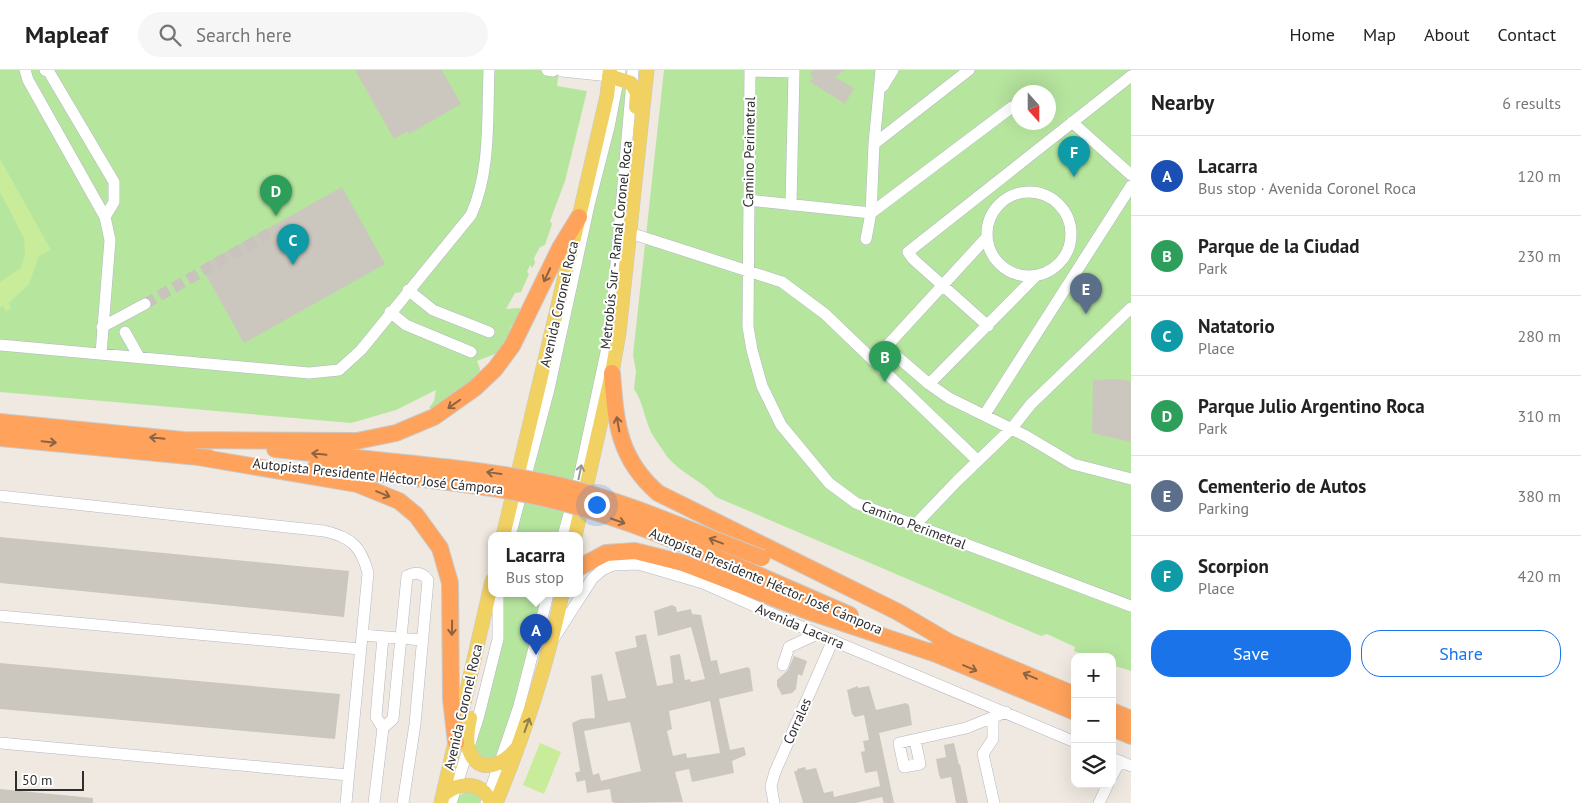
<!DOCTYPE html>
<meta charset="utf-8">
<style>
:root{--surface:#fff;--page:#f6f6f6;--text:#222;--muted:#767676;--line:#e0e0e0;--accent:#1a73e8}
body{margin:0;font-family:"PT Sans",sans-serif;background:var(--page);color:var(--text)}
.controls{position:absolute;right:15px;bottom:15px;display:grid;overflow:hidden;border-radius:10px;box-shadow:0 5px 20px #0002}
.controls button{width:45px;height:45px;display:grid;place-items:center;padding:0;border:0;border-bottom:1px solid var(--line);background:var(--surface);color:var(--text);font:25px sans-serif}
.compass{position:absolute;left:1011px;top:15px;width:45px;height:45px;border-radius:50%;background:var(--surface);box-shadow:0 5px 20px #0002;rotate:159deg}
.scale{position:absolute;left:15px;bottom:12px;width:69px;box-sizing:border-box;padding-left:5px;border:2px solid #2e2e2e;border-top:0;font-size:14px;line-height:18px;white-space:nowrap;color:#2e2e2e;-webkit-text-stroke:4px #fff;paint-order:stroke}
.you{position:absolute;left:596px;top:434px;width:18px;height:18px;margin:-12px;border:4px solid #fff;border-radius:50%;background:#1a73e8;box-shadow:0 0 0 8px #1a73e833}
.badge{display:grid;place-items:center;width:32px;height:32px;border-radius:50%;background:var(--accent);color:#fff;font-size:16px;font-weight:700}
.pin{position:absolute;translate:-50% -41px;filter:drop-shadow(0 1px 2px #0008)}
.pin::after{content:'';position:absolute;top:26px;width:18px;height:15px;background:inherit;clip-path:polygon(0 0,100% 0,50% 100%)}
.popup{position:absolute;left:488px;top:462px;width:95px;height:65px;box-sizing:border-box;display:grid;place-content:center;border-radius:10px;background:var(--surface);filter:drop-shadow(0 1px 4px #0005);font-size:16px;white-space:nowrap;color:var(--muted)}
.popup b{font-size:19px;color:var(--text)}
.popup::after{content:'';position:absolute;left:50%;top:100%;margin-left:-10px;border:10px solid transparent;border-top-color:var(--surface)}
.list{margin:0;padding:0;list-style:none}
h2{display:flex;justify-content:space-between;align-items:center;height:65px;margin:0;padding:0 20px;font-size:21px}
h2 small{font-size:16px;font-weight:400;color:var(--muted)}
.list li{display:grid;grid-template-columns:32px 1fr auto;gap:15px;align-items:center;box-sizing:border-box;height:80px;padding:0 20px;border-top:1px solid var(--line)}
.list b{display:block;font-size:19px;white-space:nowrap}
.list p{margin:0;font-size:16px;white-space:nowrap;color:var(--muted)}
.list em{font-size:16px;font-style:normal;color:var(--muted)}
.actions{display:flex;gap:10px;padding:15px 20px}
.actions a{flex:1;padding:11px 0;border:1px solid var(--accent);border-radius:20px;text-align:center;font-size:18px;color:var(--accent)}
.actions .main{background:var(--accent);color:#fff}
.icon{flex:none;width:28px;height:28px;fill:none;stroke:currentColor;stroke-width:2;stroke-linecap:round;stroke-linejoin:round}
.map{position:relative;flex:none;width:1131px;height:733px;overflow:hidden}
header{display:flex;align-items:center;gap:30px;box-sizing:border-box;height:70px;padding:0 25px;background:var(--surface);border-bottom:1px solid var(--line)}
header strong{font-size:24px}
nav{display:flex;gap:28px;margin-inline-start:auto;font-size:18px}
.search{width:350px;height:45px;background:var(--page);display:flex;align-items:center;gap:12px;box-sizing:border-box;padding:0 18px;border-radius:28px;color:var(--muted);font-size:19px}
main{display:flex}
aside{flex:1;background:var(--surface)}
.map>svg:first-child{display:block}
</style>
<header>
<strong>Mapleaf</strong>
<div class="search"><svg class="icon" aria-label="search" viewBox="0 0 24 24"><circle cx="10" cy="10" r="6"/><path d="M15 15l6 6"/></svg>Search here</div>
<nav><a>Home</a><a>Map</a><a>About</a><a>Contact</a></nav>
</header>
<main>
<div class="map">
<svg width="1131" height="733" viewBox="0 0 1131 733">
<rect width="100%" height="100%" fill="#efe9e1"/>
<path fill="#b6e59e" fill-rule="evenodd" d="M0,0H559L557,16L587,21L565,111L550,151L552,154L545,175L540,177L534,188L535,193L532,198L530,195L527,202L529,204L521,222L515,223L506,239L520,238L524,244L520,255L511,256L505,280L477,291L480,299L478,310L437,340L429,338L434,331L436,320L396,340L351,353L0,322Z
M664,0H1131V601L1112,595V587H1088L1074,581L1075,577L1047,564L1041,566L716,427C702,410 679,403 666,385C661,377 655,370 651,362C644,347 643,332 634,319L636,301L633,285ZM1018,22H1048V52H1018Z
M621,19H625L627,22L607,266L560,466H513Z
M500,524H545L506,668L496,689L489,693L470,683L498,560Z
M469,721H474L480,729L481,733H453L458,726Z"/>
<path fill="#c9ec9a" d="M0,89L51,180L39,186L29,214L9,233L11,238L6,241L3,236L0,237V212L21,198L25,185L24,168L0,122Z
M540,673L561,682L544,724L523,715Z"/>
<path fill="#cbc7bf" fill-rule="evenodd" d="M355,0H442L461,34L409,64L408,61L394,69Z
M814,0H845L835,7L854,18L845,34L809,11L813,8L810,3Z
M342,117L385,194L244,273L201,196Z
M1114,309L1131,311V372L1092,363L1093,310Z
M0,467L349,501L344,547L0,513Z
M672,535L676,537L677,542L691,539L692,544L701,545L711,591L717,590L720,604L748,597L750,599L753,621L719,629L730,680L744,677L746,685L732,691L734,703L692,712L689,699L675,702L683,732L616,733L612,732L610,719L587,723L585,710L577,712L575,703L580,701L572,653L581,649L595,648L591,606L602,604L608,631L626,628L615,582L637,577L635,566L646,564L657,616L673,613L670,586L680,584L685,610L690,609L691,612L705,609L691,557L658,566L654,541ZM710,631L720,683L687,688L686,683L673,686L667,661L672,659L669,641ZM630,652L641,701L601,711L599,703L593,705L584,661Z
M794,586L807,591L802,606L798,604L796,619L792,623L782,625L777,616V610L788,600Z
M0,593L340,624L335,669L0,639Z
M858,616V618L869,616L876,640L906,633L909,635L912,655L879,663L894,733H884L882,727L855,733H803L794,701H797V699L805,697L806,700L816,698L824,723L833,721L834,727L880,716L877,701L865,703L861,682L865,681L863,671L869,670L864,645L855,647L852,644L847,620Z
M954,673L959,695L960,694L968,733H956L951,707L941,709L939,705L936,689L946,687L944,675Z
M0,719L93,728V733H0Z"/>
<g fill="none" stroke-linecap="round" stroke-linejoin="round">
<path stroke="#c8c4bd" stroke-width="11" stroke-dasharray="11 5.5" stroke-linecap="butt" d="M145,234L273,161"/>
<defs>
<path id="minor" d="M25,0L28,10L105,147L110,170L101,284
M45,0L49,2L114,112V132L105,147
M547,0L553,1
M750,0L748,257L752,280L762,316L781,355L829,413L856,433L1131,536
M562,1L609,6
M750,1L794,2V0
M879,18L883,16L893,0
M1072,52L1131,105
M874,74L969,0
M987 164a42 42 0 1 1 84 0a42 42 0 1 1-84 0Z
M748,130L871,143L1012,37
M791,135L794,2
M630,163L782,212L825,244L977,390
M987,167L886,277L929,314L949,328L1026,366L1073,394L1131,409
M866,169L871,143L874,74L881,0
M408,220L433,240L489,262
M390,242L406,255L471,282
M988,256L913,189L908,182L1131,6
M102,257L145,234
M125,262L139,287
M0,275L309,303L339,300L361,280L471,145C491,101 487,48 489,0
M929,314L1036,206
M985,344L1131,116
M0,426L324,461C351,467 361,476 368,503L346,733
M915,455L957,411L1012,358L1031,334L1131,238
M510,466L549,319L589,135L609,57L620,0
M563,466L579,408L610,264L633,0
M0,546L360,579
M362,565L423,570
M554,568L592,509L602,500L613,495L638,494L703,513L817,564L1075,672
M783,595L789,577L817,564
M993,647V669L983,684L994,733
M383,658L376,647L383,567
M915,670L920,694L904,697L899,673L966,658L1006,642
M0,673L348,705
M1112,688L1131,696
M1112,706L1120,691
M374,733L383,658L393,649L407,506C415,502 422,502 428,510L415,654L403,733
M451,733L479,645L498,569V524
M486,733L519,636L548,524
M774,733L771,716L775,702L833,570
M1099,733L1108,714"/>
<path id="major" d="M609,6L631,13L637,23L636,37
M503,466L579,147L607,26L610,0
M575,466L612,303L619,263L647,0
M470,648C468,658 465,670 469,680C478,706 503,695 516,679
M444,724C461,711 482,711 491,733
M441,733L492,511
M496,733C525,663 547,597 562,524"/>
<path id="highway" d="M612,303C616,353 618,388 658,423L898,542L949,572
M0,352L193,371
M0,368L209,388
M183,370L357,371L396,363L434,347L475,318L495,299L512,276L560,178L579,147
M275,379L367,389
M198,387L357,414L399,431L416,445L440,478L450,513L451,629L456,673
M316,397L365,402
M580,497L606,483L635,481L683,493L810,542L939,585
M749,501L850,545
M939,568L1075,625
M929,581L1075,642
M1112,641L1131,649
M1112,658L1131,666"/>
</defs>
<use href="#minor" stroke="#b4b7c1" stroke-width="12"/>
<use href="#major" stroke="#c9c9c9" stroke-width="15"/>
<use href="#highway" stroke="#c9c9c9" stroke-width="18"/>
<use href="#minor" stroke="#fff" stroke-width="11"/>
<use href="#major" stroke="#f2d163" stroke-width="14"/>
<use href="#highway" stroke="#ffa35c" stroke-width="16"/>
<defs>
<path id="highway-bridge" d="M367,389C432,396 498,401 562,416C630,433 696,463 762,488
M365,402C438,411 511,417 582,438C639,454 694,479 749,501"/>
</defs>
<use href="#highway-bridge" stroke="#c9c9c9" stroke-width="18" stroke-linecap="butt"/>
<use href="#highway-bridge" stroke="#ffa35c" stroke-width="16"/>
</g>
<defs><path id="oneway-shaft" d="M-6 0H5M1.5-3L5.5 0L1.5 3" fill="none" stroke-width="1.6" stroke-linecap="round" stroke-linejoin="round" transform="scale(1.25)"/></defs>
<g stroke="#8c6343">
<use href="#oneway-shaft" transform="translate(547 205) rotate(115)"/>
<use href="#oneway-shaft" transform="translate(454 334) rotate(145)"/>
<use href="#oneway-shaft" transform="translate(618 354) rotate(-100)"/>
<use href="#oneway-shaft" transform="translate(157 368) rotate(-174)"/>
<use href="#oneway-shaft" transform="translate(49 372) rotate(6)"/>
<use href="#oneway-shaft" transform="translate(319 384) rotate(-174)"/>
<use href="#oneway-shaft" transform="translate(494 403) rotate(-172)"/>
<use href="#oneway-shaft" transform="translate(383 424) rotate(22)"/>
<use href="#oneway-shaft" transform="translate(618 451) rotate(19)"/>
<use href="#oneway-shaft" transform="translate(716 471) rotate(-159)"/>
<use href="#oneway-shaft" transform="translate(452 558) rotate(91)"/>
<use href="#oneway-shaft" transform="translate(970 598) rotate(23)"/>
<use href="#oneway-shaft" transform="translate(1030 606) rotate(-157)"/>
</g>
<use stroke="#969696" href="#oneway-shaft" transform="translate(580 402) rotate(-78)"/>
<use stroke="#908048" href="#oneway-shaft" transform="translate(527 655) rotate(-70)"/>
<g text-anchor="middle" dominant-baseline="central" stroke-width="4" stroke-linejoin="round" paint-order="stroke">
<g font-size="14" fill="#2e2e2e" stroke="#fff">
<text transform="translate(749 82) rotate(-89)">Camino Perimetral</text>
<text transform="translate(616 175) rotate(-84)">Metrobús Sur - Ramal Coronel Roca</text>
<text transform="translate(559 234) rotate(-77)">Avenida Coronel Roca</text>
<text transform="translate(378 406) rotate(6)">Autopista Presidente Héctor José Cámpora</text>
<text transform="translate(914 455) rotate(21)">Camino Perimetral</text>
<text transform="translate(766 511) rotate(23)">Autopista Presidente Héctor José Cámpora</text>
<text transform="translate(800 556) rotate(23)">Avenida Lacarra</text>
<text transform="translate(463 637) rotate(-77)">Avenida Coronel Roca</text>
<text transform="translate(797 651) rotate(-66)">Corrales</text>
</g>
</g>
</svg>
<div class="controls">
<button>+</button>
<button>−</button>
<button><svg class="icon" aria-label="layers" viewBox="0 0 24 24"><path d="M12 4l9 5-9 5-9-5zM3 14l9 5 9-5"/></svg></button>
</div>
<svg class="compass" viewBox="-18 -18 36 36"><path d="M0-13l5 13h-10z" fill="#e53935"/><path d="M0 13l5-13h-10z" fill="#767676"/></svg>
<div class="scale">50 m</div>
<div class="you"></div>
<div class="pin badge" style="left:536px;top:585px;background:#1a4fb4">A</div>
<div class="popup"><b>Lacarra</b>Bus stop</div>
<div class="pin badge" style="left:885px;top:312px;background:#2e9e5b">B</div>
<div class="pin badge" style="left:293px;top:195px;background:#0f9aa8">C</div>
<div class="pin badge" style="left:276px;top:146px;background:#2e9e5b">D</div>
<div class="pin badge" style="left:1086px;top:244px;background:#5c6f8a">E</div>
<div class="pin badge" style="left:1074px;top:107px;background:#0f9aa8">F</div>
</div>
<aside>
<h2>Nearby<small>6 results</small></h2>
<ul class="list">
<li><span class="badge" style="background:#1a4fb4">A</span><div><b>Lacarra</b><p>Bus stop · Avenida Coronel Roca</p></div><em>120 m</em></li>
<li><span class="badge" style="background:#2e9e5b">B</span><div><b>Parque de la Ciudad</b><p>Park</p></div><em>230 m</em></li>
<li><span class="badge" style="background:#0f9aa8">C</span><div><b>Natatorio</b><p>Place</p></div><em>280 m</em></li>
<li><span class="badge" style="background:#2e9e5b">D</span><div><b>Parque Julio Argentino Roca</b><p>Park</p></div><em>310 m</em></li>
<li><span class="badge" style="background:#5c6f8a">E</span><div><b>Cementerio de Autos</b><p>Parking</p></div><em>380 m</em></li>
<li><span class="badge" style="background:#0f9aa8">F</span><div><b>Scorpion</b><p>Place</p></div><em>420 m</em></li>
</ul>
<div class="actions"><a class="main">Save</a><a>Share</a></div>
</aside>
</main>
